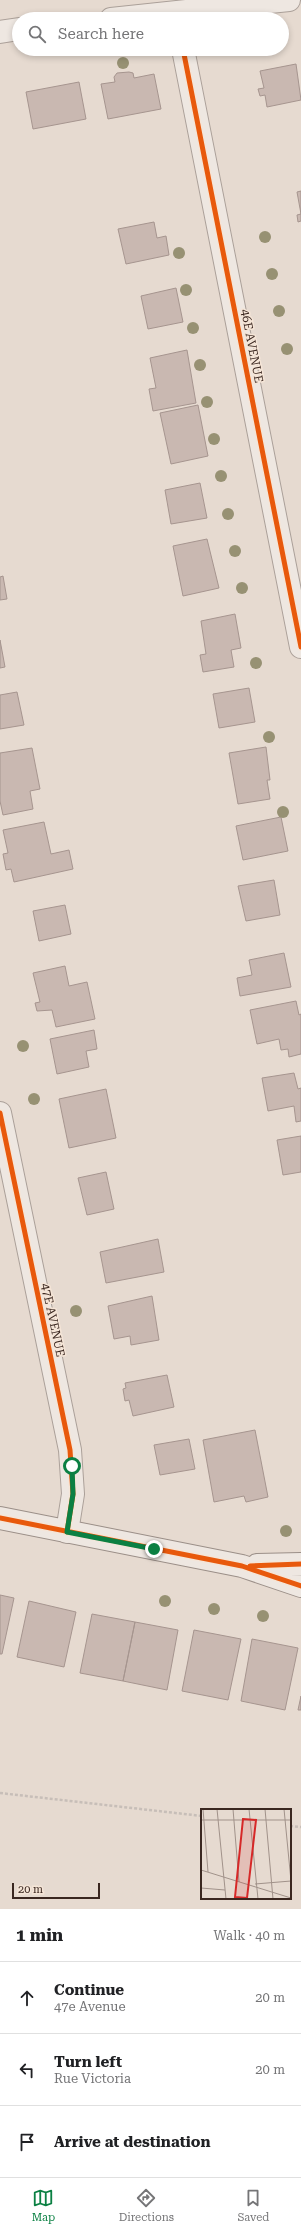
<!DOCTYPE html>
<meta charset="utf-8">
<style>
:root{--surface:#fff;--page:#f6f6f6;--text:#202124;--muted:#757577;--line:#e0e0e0;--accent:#0b8043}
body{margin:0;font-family:"Roboto Serif",serif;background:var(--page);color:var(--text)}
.scale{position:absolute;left:12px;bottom:10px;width:88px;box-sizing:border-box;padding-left:4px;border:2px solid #3a2720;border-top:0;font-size:11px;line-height:14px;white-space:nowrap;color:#3a2720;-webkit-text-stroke:3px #f5e5d7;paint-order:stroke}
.stop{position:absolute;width:12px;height:12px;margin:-9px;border:3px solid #0b8043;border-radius:50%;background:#fff}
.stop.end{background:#0b8043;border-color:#fff;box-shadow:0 1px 4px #0008}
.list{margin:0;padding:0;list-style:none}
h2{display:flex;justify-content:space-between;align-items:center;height:52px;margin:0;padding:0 16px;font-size:17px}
h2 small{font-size:13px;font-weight:400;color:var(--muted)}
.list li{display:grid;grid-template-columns:26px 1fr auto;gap:12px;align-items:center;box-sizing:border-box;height:72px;padding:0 16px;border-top:1px solid var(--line)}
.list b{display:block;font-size:15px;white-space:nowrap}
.list p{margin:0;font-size:13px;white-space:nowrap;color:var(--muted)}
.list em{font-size:13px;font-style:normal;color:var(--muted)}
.icon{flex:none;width:22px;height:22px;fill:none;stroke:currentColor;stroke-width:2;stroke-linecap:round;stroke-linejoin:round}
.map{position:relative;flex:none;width:301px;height:1909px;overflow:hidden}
.search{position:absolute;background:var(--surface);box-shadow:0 2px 6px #0003;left:12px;right:12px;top:12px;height:44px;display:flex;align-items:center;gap:10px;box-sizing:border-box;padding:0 14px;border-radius:22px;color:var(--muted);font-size:15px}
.sheet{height:268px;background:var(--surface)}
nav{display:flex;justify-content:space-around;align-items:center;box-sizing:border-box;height:56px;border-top:1px solid var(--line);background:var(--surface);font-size:11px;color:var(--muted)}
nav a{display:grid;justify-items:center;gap:2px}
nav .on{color:var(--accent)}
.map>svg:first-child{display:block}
</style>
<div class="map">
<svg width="301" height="1909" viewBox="0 0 301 1909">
<rect width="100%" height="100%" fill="#e6dad0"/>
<path fill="#c9b8b1" stroke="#a6958f" d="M296,64L301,100L267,107L265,95L260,96L258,89L264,88L260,71Z
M129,72L133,73L134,78L154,74L161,109L108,119L101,84L115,82L114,77L117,73Z
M79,82L86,119L33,129L26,92Z
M301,191V214L297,192Z
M301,214V221L298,222L297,215Z
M154,222L157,238L166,236L169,255L126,264L118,229Z
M176,288L183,322L148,329L141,296Z
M187,350L196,403L153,411L149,389L156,388L150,358Z
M198,405L208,456L171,464L160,413Z
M200,483L207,518L171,524L165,490Z
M207,539L219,588L183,596L173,546Z
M3,576L7,599L0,600V577Z
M235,614L241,648L231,650L234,667L203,672L200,655L206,654L201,621Z
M0,640L5,667L0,668Z
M249,688L255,722L219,728L213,694Z
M17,692L24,725L0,729V695Z
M266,747L270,780H267L270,799L238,804L229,753Z
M32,748L40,789L30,791L33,809L3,815L0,801V753Z
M281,817L288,851L243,860L236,826Z
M44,822L51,854L69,850L73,869L14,882L11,869L6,870L3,854L8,853L3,830Z
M274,880L280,915L246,921L238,886Z
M65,905L71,934L39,941L33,911Z
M284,953L291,987L240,996L237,978L252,975L249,960Z
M65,966L69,986L87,982L95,1019L56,1027L52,1010L37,1011L35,1003L40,1002L33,973Z
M296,1001L299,1015L301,1014V1054L289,1057L288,1049L281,1050L279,1039L257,1044L250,1010Z
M94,1030L97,1049L86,1051L89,1067L57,1074L50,1039Z
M294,1073L298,1089L301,1088V1121L296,1122L294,1106L268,1111L262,1078Z
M106,1089L116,1138L69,1148L59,1099Z
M301,1136V1172L283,1175L277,1140Z
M106,1172L114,1209L87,1215L78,1178Z
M158,1239L164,1272L106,1283L100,1252Z
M152,1296L159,1340L131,1345L130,1336L114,1339L108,1306Z
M167,1375L174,1407L133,1416L129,1400L125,1401L123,1389L126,1388L125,1383Z
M255,1430L268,1497L246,1502L244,1496L214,1502L203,1440Z
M189,1439L195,1469L160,1475L154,1445Z
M0,1595L14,1598L2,1654H0Z
M29,1601L76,1612L64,1667L17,1657Z
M92,1614L135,1622L123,1681L80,1673Z
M135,1622L178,1630L167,1690L123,1681Z
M194,1630L241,1639L228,1700L182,1691Z
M252,1639L298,1648L285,1710L241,1701Z
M301,1696V1710H298Z"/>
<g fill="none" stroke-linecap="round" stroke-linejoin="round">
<defs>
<path id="minor" d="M111,19L289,0
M0,32L19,29
M183,49L301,647
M0,1113L70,1450L73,1494L67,1532"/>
<path id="secondary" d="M0,1518L242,1566L301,1586
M257,1565L301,1564"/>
</defs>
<use href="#minor" stroke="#aba099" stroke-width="24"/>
<use href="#secondary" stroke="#9b8f88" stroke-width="24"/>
<path stroke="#c7beb8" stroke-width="2.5" stroke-dasharray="3 2" stroke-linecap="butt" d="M0,1793L202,1816
M290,1826L301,1827"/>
<use href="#minor" stroke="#eee7e1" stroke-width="22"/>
<use href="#secondary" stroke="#eee7e1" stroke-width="22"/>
<defs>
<path id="cycleway" d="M183,49L301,647
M0,1113L70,1450L73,1494L67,1532
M0,1518L242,1566L301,1586
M250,1566L301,1564"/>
</defs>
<use href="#cycleway" stroke="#f5e5d7" stroke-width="8"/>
<use href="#cycleway" stroke="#e8590c" stroke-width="5"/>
</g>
<g fill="#979173">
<circle cx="123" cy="63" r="6"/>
<circle cx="265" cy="237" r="6"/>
<circle cx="179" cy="253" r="6"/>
<circle cx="272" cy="274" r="6"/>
<circle cx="186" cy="290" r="6"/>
<circle cx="279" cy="311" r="6"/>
<circle cx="193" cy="328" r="6"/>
<circle cx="287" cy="349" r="6"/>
<circle cx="200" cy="365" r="6"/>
<circle cx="207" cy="402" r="6"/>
<circle cx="214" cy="439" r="6"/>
<circle cx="221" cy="476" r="6"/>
<circle cx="228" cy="514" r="6"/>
<circle cx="235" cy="551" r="6"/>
<circle cx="242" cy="588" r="6"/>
<circle cx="256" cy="663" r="6"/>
<circle cx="269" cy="737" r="6"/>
<circle cx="283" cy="812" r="6"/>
<circle cx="23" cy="1046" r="6"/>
<circle cx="34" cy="1099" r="6"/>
<circle cx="76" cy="1311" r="6"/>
<circle cx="286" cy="1531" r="6"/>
<circle cx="165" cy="1601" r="6"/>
<circle cx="214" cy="1609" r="6"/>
<circle cx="263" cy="1616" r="6"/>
</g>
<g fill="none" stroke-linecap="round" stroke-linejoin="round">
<path stroke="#0b8043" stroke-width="5" d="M72,1466L73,1494L67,1532L154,1549"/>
</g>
<g text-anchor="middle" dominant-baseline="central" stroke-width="3" stroke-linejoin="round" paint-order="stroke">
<g font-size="12" fill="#3a2720" stroke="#f5e5d7">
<text transform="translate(252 346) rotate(79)">46E AVENUE</text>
<text transform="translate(53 1320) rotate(78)">47E AVENUE</text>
</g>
</g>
<g transform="translate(201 1809)">
<rect width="90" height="90" fill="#e6dad0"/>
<path fill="none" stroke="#a1928a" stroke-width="1" d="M2,0L7,63M16,0L25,90M32,0L38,73M48,0L57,90M64,0L72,90M83,0L90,72M0,11H90M0,61L90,89M54,75L90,72M0,79L24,81"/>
<path fill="#d62828" fill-opacity="0.15" stroke="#d62828" stroke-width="2" d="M42,10L55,11L46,89L34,88Z"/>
<rect width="90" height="90" fill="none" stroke="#3a2720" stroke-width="2"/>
</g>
</svg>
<div class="scale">20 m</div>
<div class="stop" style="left:72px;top:1466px"></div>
<div class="stop end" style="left:154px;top:1549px"></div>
<div class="search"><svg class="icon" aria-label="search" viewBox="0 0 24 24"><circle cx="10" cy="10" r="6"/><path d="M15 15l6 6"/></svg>Search here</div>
</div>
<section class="sheet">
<h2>1 min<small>Walk · 40 m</small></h2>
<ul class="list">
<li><svg class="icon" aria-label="ahead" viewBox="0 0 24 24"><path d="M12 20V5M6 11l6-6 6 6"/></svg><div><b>Continue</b><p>47e Avenue</p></div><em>20 m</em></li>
<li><svg class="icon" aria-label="left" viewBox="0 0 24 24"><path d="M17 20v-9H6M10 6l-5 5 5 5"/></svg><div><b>Turn left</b><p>Rue Victoria</p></div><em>20 m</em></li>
<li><svg class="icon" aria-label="arrive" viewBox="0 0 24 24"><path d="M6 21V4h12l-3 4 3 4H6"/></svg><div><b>Arrive at destination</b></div></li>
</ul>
</section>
<nav>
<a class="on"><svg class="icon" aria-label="map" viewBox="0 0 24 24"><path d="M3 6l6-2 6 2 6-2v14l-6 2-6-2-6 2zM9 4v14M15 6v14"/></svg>Map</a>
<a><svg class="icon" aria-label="directions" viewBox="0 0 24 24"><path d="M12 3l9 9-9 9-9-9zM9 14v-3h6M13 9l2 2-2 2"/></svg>Directions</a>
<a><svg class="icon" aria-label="saved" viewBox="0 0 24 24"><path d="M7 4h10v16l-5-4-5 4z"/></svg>Saved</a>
</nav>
